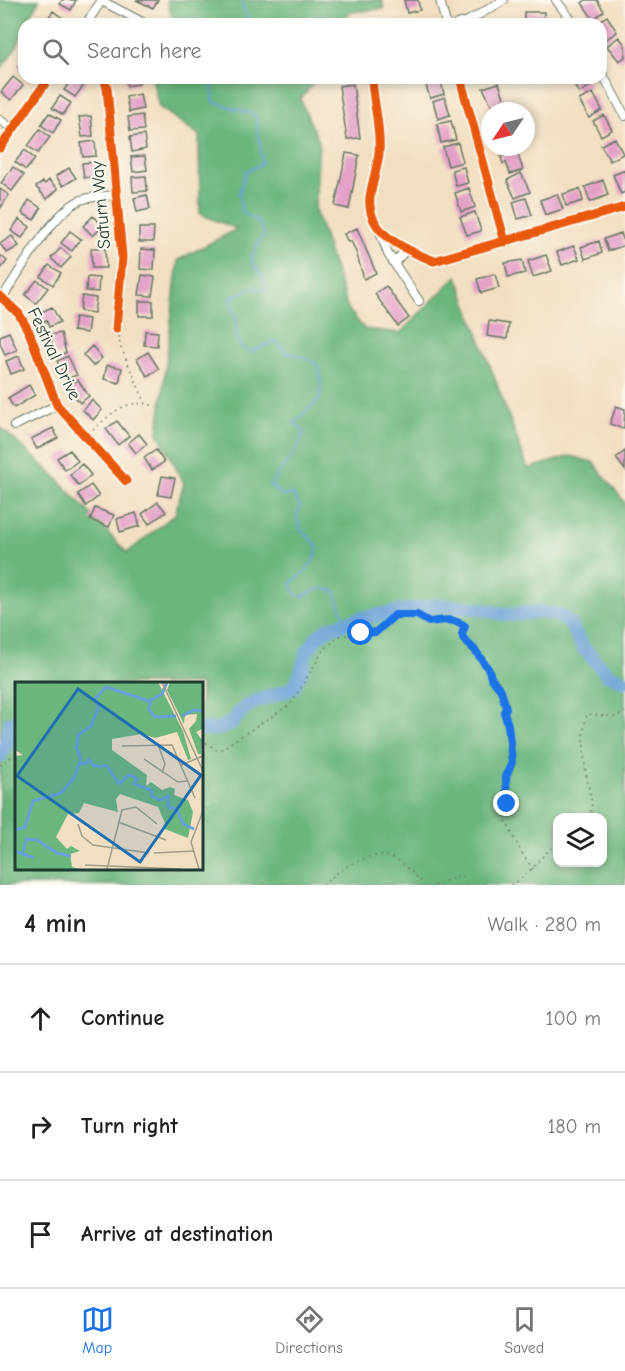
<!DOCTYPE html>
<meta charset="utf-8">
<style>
:root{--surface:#fff;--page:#f2f2f2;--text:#202124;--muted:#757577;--line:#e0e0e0;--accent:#1a73e8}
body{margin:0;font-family:"Comic Neue",sans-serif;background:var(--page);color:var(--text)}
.controls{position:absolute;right:18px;bottom:18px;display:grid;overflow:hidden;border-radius:12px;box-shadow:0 3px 9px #0003}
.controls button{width:54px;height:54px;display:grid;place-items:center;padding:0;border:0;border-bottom:2px solid var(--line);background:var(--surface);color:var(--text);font:30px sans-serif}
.compass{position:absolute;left:481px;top:102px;width:54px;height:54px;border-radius:50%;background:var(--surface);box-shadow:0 3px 9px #0003;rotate:235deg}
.stop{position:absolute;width:18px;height:18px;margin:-14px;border:4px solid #1a73e8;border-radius:50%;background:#fff}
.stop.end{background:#1a73e8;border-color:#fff;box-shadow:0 2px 6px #0008}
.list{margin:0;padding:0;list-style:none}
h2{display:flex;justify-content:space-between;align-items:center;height:78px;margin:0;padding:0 24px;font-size:26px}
h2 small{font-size:20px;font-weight:400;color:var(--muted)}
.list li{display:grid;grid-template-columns:39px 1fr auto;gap:18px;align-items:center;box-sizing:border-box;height:108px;padding:0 24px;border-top:2px solid var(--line)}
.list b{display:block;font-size:22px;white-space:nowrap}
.list em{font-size:20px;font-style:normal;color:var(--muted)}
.icon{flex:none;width:33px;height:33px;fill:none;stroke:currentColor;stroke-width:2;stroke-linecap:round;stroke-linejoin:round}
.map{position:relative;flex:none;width:625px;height:885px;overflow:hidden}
.search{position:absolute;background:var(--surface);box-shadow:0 3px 9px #0003;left:18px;right:18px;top:18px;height:66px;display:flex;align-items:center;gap:15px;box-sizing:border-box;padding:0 21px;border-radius:18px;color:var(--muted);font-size:22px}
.sheet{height:402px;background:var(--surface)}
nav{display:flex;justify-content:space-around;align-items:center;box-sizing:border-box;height:84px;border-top:2px solid var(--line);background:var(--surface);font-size:16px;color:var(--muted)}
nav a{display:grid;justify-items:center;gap:3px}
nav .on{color:var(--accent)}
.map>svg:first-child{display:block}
</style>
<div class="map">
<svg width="625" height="885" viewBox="0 0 625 885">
<rect width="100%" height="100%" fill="#fbf7ec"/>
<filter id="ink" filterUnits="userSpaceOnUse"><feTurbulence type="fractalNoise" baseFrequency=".0167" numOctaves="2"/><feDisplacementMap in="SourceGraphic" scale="12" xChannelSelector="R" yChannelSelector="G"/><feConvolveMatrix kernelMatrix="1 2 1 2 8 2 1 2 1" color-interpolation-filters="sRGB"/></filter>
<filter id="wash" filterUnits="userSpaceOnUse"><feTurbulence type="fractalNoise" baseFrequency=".008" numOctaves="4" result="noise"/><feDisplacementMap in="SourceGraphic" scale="24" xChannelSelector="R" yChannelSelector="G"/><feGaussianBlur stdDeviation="1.35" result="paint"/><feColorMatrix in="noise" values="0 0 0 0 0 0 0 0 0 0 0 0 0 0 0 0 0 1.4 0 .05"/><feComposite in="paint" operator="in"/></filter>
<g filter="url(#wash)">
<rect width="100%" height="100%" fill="#f2dfc1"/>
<path fill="#6bb67d" stroke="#457a58" stroke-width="1.5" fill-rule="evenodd" d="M0,0H39L27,24H24C24,40 9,57 0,70Z
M167,0H382L384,9L350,12L340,24H174Z
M152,78H318L300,99L319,142L315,210L348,309L364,329L400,333L457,276L528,469L570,456L593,462L625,503V885H0V427L57,478L127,553L175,514L184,483L158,433L178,260L237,229L200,214L199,135L159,107ZM16,684H201V868H16ZM558,818H602V862H558Z"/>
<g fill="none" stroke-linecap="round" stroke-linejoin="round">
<path stroke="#67a0d6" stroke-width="2" d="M241,0L249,24
M220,78L212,87L214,102L256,115L262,164L246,171L239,193L242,212L258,222L264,234C240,270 258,259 268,290L251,288L229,299C231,305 235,312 236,319C239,337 229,342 250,352L276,341L287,353L304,357L318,365L321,380L319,399L294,423L304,431L299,446L270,485L282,496L293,494L299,506L297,518L301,531L308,536L318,548C313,565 305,573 291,583L296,595L304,596L320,588L335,591L346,623"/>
<path stroke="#67a0d6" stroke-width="14" d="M201,729H218L232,723L241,711L252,703L293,688L301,673L306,654L317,637L327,629L362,618L439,605L474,608L509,615L537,612L559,615L570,624L582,646L608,675L625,681
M0,757L6,744L10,723L16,721"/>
</g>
<g id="blocks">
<path fill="#e4a1c8" d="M62,0H76L71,10L60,4Z
M136,0H158L153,8Z
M404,0H418L420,10L407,13Z
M586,0H597L604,11L593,19L582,3Z
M53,11L64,19L60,24H44Z
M524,12H544V24H524Z
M607,16L617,32L605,40L601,33V24H595Z
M619,37L625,45V57L619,61L607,46Z
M24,59V72L18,67Z
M13,77L23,85L11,100L1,92Z
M73,78H82L87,81L75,97L64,90Z
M125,78H138L139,84L127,86Z
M427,78H440L444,94L430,98L424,79Z
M569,78H585L590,86L579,93Z
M499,83L505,101L492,106L483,88Z
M353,84L360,138L347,139L339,86Z
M593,93L602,110L589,118L579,100Z
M140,94L143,109L129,112L126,97Z
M60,96L71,103L63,115L52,108Z
M445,97L450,115L438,119L433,101Z
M49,113L61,120L53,133L41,125Z
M142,115L144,130L130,131L128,117Z
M604,115L612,130L601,136L593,121Z
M91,116L93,136L82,137L79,117Z
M451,121L456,140L441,143L437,124Z
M40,129L50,137L38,153L28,146Z
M144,135L146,149L132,152L130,137Z
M615,138L623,154L610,161L601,145Z
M95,141L96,156L83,157L81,143Z
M458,143L463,162L448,166L443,147Z
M25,150L35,159L26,170L15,162Z
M517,152L523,170L510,174L506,162L503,164L501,157Z
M346,153L359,155L349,209L335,206Z
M145,156L147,170L133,172L131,157Z
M96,162L97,176L84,178L82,163Z
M13,167L24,175L12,191L1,183Z
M464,167L468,183L456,186L452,170Z
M69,168L76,178L63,186L56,176Z
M625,170V192L621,194L613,175Z
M521,173L530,192L515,198L507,180Z
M146,176L147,191L133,192L132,177Z
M49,180L58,189L47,199L36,187L43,182L45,184Z
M603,180L608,195L590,202L585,187Z
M469,188L475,207L461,212L455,193Z
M0,189L9,195L0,209Z
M580,189L583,201L566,206L563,194Z
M557,194L563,209L545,215L540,200Z
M147,195L150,209L137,212L134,198Z
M526,198L532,215L518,219L513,202Z
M29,200L41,208L34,220L22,213Z
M475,212L481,231L467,235L460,217Z
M93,216L103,226L93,236L83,226Z
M19,219L30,227L22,238L11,231Z
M139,228H154L153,242H139Z
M357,228L376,273L364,279L356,252L351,241L348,242L344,234Z
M70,231L81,239L72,251L61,243Z
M621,233L625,245L608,251L604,239Z
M12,236L19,246L7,253L0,244Z
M599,241L602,253L585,259L581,247Z
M574,246L579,259L562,265L557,252Z
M61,248L71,257L61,268L51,258Z
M91,248H105L106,268H92Z
M141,249L155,250L154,270L140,269Z
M0,255L7,261L0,270Z
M546,255L552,271L533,277L528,261Z
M522,260L525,273L508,277L505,263Z
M49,265L61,273L53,285L41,277Z
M495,274L499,288L481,293L477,279Z
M142,275L155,277L152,296L139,295Z
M87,277L99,278L98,292L86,291Z
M37,280L48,288L36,303L25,295Z
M386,286L409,318L398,326L375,294Z
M82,296L96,298L94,313L80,311Z
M139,301H153V316H139Z
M52,307L60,322L49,327L46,320L42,322L37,314Z
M75,317L89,319L87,333L73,331Z
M489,321L509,324L507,339L487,336Z
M145,331L158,332L157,346L144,345Z
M9,332L17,350L5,355L0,343V336Z
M61,333L66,353L55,355L50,335Z
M92,346L102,358L93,366L83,355Z
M148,352L159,369L147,376L137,359Z
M19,356L24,369L11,374L6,361Z
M68,356L77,375L66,379L57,361Z
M107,365L122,368L119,383L104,379Z
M78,380L89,396L80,403L68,387Z
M29,385L35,395L14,408L8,398Z
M92,400L102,410L93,420L83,410Z
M616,406L625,409L624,429L610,424Z
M117,421L129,436L118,445L106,429Z
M53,428L58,438L37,449L31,439Z
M139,434L147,444L136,453L128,443Z
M70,450L78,461L65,470L57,458Z
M156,450L164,462L152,470L144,458Z
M625,451V470L616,458Z
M82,464L91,475L79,486L70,475Z
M162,476L175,478L171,497L158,495Z
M91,485L99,496L86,506L78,494Z
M158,502L166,512L149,524L142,514Z
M95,508L114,515L109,527L90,520Z
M136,513L140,526L120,532L117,519Z"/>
</g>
</g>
<g filter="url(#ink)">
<use href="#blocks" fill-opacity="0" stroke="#697665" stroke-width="1.5"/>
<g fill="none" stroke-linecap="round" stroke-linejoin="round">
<defs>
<path id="minor" d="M440,0L446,24
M556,0L574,24
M102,1L146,24
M86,24L102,0
M457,24L468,21L504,0
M601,71L625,116
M104,78L107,88L122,257L116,329
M372,78C373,103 381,127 379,152C378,167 372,182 370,197C366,234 406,250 434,261L625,207
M460,78L505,242
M0,120L13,129
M0,148L49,78
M380,232L388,254L419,301
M394,263L407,249
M0,296L19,314L29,332L57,405L126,481
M2,298C20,272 55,207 84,199C94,196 106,196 116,195
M14,426L57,405"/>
</defs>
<use href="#minor" stroke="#697665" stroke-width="10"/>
<path stroke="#697665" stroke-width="1.5" stroke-dasharray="1.5 4.5" stroke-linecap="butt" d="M118,336L121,348L146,404L155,406
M93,430C108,417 123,400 145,404
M201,739L218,751L291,704L323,651L339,636L377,632L395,615H417L429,622C442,620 454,618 465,626L462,634L464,640L475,650L489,670L491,678L501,690L506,708L504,712L508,725L512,762L506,777L508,788L506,821L521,852L533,869
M0,765L16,753
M590,818L592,803L585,769L583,733L587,714L616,717L625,712
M323,885C338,870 368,850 391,857C402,861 416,876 424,885
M434,885L461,875L467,885
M511,885C532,874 539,856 558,843"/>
<use href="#minor" stroke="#fff" stroke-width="8"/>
<defs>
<path id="cycleway" d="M104,78L107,88L122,257L116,329
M372,78C373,103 381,127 379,152C378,167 372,182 370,197C366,234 406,250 434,261L625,207
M460,78L505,242
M0,148L49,78
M0,296L19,314L29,332L57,405L126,481"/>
</defs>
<use href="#cycleway" stroke="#fbf7ec" stroke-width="13"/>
<use href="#cycleway" stroke="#e8590c" stroke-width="9"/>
</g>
</g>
<g fill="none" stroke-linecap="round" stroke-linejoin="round" filter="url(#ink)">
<path stroke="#1a73e8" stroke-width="8" d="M361,633L376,632L395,615H417L429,622C442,620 454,618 465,626L462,634L464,640L475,650L489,670L491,678L501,690L506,708L504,712L508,725L512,762L506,777L507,804"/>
</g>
<g text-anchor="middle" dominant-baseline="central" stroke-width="4.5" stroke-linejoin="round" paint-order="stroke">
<g font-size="18" fill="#1f3d34" stroke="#fbf7ec">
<text transform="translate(101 205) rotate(-95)">Saturn Way</text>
<text transform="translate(54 354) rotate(64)">Festival Drive</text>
</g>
</g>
<g transform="translate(15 682)">
<rect width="188" height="188" fill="#f2dfc1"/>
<path d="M0,0H143L168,49L176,77L173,78L162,50L140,56L127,52L97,57V68L132,93L131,104L136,100L147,108L155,105L160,107L159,113L173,118L178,130L173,156L147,146L150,141L143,125L105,112L101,117L103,130L69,121L64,131L53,132L41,155L52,167L56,164L65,169L55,172L57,185L65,187H0V74L8,73L0,68ZM155,0H187V47L181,50L187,58L186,72H183L174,47L181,39L182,32L170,33L169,42L152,8Z" fill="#6bb67d"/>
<path fill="none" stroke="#67a0d6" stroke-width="3" d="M136,18L134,28L140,35L161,34M167,34L179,28L188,29M65,81L71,82L74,77L79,84H92L104,102L114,93L122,96L119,102L136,108L137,114L145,118L153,114V125L162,127L168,142L179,147M0,148L10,145L18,119L46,111L59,96L66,78L62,67L63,53L76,44L84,24L80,17L91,5L134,19L147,12L152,0M0,169L19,176M8,170L11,157L22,158L42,171L56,174"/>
<path fill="none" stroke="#9e9e89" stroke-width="1.5" d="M147,0L188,89M107,64L157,63L180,116M144,65L150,82L147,91M129,77L163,100L172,99M166,83L188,74M103,140L151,158M63,142L67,154L78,163L134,171M139,171L179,169M70,183L166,187M92,187L107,128L121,125L142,142M184,187L176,160L188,129"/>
<path fill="#1f6fb2" fill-opacity="0.15" stroke="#1f6fb2" stroke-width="3" d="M63,7L186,93L125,180L2,94Z"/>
<rect width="188" height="188" fill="none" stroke="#1f3d34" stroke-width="3"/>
</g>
</svg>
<div class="controls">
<button><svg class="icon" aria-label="layers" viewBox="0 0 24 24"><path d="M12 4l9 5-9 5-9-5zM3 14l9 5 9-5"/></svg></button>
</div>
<svg class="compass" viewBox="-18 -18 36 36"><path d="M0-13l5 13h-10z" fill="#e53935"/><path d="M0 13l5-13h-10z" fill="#757577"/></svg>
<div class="stop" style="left:361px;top:633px"></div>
<div class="stop end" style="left:507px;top:804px"></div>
<div class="search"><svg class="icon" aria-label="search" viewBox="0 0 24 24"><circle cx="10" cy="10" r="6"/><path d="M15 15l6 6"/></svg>Search here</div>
</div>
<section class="sheet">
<h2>4 min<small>Walk · 280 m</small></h2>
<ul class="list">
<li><svg class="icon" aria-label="ahead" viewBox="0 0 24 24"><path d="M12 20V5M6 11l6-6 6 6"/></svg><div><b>Continue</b></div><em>100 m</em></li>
<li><svg class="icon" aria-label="right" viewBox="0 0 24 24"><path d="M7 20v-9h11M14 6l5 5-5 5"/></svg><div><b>Turn right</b></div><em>180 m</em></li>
<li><svg class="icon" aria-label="arrive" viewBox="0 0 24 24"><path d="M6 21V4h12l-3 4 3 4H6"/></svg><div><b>Arrive at destination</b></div></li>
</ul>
</section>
<nav>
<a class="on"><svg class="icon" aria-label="map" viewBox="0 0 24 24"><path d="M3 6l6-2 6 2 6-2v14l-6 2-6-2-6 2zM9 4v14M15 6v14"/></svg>Map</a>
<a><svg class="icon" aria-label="directions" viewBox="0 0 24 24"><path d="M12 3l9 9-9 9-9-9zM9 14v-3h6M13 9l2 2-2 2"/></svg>Directions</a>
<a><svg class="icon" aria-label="saved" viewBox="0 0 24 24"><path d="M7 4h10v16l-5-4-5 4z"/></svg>Saved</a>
</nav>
